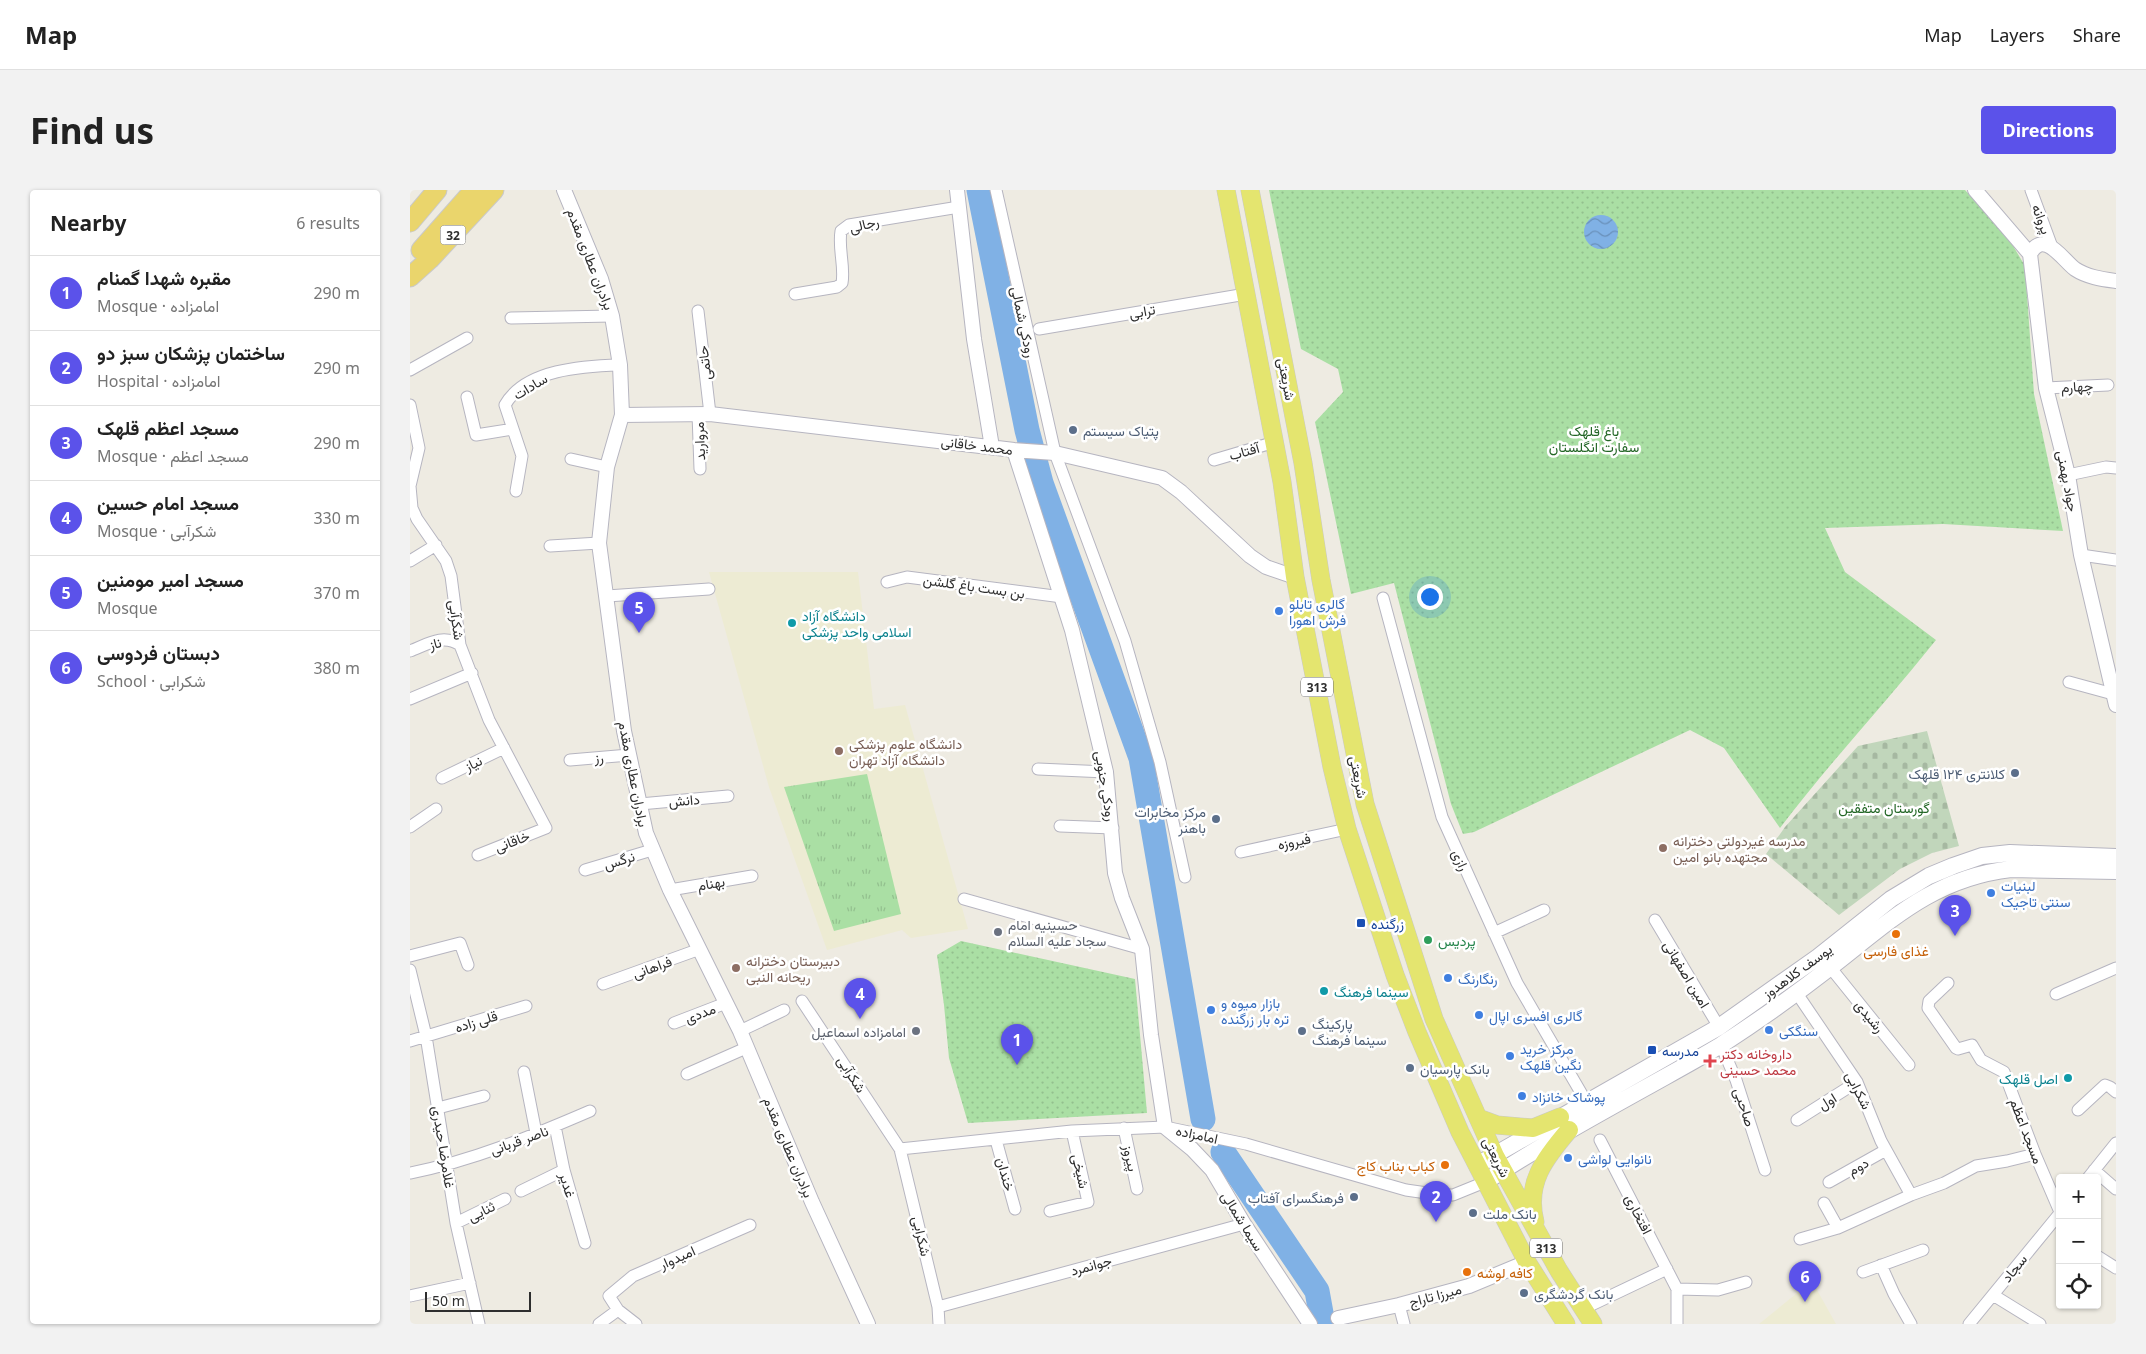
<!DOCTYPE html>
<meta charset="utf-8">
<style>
:root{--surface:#fff;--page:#f2f2f2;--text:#222;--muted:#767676;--line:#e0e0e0;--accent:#5b52ea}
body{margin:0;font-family:"Noto Sans",Vazirmatn,sans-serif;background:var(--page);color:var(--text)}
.controls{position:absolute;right:15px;bottom:15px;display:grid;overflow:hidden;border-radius:5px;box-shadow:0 1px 4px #0004}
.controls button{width:45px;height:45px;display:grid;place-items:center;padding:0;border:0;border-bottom:1px solid var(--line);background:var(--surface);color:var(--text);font:25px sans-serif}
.scale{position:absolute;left:15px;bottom:12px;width:106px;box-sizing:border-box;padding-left:5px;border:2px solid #2e2e2e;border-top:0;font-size:14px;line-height:18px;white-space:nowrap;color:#2e2e2e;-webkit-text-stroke:4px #fff;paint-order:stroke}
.you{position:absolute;left:1019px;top:406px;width:18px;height:18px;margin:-12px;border:4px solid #fff;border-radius:50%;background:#1a73e8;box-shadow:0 0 0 8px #1a73e833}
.badge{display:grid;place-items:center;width:32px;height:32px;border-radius:50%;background:var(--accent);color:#fff;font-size:16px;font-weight:700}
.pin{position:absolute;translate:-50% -41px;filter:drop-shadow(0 1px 2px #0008)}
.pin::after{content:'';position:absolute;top:26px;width:18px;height:15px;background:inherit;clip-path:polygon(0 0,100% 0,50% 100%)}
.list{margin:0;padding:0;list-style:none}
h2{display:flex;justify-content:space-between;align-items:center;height:65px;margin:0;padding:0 20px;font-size:21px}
h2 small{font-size:16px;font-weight:400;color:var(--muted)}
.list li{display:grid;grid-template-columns:32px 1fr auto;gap:15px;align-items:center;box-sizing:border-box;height:75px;padding:0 20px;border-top:1px solid var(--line)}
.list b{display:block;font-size:19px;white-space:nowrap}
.list p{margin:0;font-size:16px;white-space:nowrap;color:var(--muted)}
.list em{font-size:16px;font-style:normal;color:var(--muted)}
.icon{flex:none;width:28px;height:28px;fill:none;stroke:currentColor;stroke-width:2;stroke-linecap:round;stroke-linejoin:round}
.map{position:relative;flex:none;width:1706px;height:1134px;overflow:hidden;border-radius:5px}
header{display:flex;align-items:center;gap:30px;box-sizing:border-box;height:70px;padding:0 25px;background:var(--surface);border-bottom:1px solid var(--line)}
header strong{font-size:24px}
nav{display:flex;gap:28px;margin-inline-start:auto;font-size:18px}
.intro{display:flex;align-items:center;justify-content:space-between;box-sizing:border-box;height:120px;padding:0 30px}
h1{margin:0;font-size:35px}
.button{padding:12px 22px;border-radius:5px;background:var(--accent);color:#fff;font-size:18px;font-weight:700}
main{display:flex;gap:30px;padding:0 30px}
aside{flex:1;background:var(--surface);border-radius:5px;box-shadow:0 1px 4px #0004}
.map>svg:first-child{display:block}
</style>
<header>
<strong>Map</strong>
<nav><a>Map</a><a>Layers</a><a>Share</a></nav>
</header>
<div class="intro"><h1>Find us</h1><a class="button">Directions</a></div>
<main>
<aside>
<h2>Nearby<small>6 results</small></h2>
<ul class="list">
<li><span class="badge">1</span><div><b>مقبره شهدا گمنام</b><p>Mosque · امامزاده</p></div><em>290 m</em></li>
<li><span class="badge">2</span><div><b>ساختمان پزشکان سبز دو</b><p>Hospital · امامزاده</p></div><em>290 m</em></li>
<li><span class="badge">3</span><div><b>مسجد اعظم قلهک</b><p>Mosque · مسجد اعظم</p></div><em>290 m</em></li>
<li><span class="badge">4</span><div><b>مسجد امام حسین</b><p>Mosque · شکرآبی</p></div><em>330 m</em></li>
<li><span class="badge">5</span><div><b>مسجد امیر مومنین</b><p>Mosque</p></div><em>370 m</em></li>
<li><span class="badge">6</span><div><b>دبستان فردوسی</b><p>School · شکرابی</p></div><em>380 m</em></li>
</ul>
</aside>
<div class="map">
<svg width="1706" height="1134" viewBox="0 0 1706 1134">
<defs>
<pattern id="grass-tufts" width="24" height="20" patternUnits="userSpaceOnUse" patternTransform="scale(1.25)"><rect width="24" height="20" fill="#aadfa4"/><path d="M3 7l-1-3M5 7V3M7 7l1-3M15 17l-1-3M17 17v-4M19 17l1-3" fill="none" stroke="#93c08e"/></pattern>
<pattern id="cemetery-stones" width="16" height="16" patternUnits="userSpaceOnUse" patternTransform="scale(1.25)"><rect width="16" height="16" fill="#c1d6bb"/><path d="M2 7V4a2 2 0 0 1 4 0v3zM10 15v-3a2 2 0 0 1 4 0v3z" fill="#a6b8a1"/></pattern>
<pattern id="park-dots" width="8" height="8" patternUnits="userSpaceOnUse" patternTransform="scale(1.25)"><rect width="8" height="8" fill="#aadfa4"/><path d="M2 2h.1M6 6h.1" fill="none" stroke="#93c08e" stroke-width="1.8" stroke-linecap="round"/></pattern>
<pattern id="water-waves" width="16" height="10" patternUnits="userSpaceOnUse" patternTransform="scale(1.25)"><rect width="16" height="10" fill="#80b1e5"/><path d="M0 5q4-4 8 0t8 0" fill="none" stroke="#6990ba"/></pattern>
</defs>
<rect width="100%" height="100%" fill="#eeebe2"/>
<path fill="#edebd3" d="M299,382H448L464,519L495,515L558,739L501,748L492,740L417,760L359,597Z
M1402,1091L1426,1134H1349Z"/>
<path fill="url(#grass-tufts)" d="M457,584L491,724L424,741L374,597Z"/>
<path fill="url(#cemetery-stones)" d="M1517,541L1549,656L1522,663L1490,679L1429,725L1356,664L1375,637L1448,556Z"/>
<path fill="url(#park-dots)" d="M859,0H1555L1599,49L1615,76L1624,204L1653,341L1533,334L1415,338L1435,382L1526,450C1475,514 1419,573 1370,638L1314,558L1280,540L1064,642L1053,644L1041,614L984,393L941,404L905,232L933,202L928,179L891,159Z
M551,751L725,789L737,923L558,933L539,868L534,815L527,765Z"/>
<path fill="url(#water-waves)" d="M1174 42a17 17 0 1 1 34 0a17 17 0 1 1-34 0Z"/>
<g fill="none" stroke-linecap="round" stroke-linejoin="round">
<path stroke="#80b1e5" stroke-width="25" d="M569,0L617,240L631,293L731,568L793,929
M813,962L907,1101L913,1134"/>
<defs>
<path id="minor" d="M586,0L645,263L715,451L750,572L775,687
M1621,0L1642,57
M385,104L427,97L432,93C435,76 428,59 431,41L439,35L549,17
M288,121L300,224
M101,128L202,126
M629,139L836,104
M0,180L57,148
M1636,198L1698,195
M57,207L66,245L103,239L95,215C115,179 174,176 210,175
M0,215L9,258L0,296L2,318L7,329L36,371L41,386L50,455L79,530L136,638L68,665
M288,224L290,279
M103,239L112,266L106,301
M161,269L197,277
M804,270L865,252
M1658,285L1696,277L1706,278
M140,356L189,353
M1671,365L1706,370
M0,371L26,355
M477,392L497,387L652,407
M197,406L299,399
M973,408L1032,627L1107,793L1177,913
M0,461C16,455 33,443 50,455
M1659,492L1703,504
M0,509L62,483
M160,570L219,565
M628,579L696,582
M32,588L94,558
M230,614L318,606
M650,636L703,638
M0,637L26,619
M831,662L937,639
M175,680L242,660
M260,700L342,686
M554,709L732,759
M1245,730L1309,837
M1084,743L1134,720
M0,766L50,753L58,775
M1420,777L1499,875
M0,780L16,846L46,1033L69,1134
M1538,793L1519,811L1518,818L1546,858L1548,859L1562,855L1571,870L1594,882L1625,964L1650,1022
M193,794L290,759
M1386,802L1447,892L1471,951L1501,1005L1534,993L1566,976L1597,971L1625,964
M1646,804L1706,778
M392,811L490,959L528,1117L529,1134
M264,833L316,813
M330,841L374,820
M0,851L116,816
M1311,855L1326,890L1355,980
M114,882L126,943
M277,884L336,858
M28,918L74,906
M1668,920L1695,895L1700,897L1706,902
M1387,930L1447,892
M145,936L154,980L175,1053
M714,938L727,999
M586,950L605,1019
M1190,950L1267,1099V1134
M490,959L662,941L755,937L836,954L996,1000L1031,1005H1043L1075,992
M1684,980L1706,999
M0,983C62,971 122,946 180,921
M1678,988L1706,953
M1419,992L1476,960
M111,1001L154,980
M1414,1013L1428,1038
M640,1021L678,1012L662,941
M46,1033L95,1009
M1390,1049L1428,1038L1501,1005
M1687,1066L1706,1078
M1471,1075L1484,1104L1501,1134
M1453,1082L1513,1060
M1267,1099L1308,1100L1336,1092
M1583,1105L1630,1134
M0,1106L60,1093
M989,1115L994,1134
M528,1117L834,1034
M1173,1119L1257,1079
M189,1134L208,1120
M226,1134L208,1120L199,1106L223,1086L340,1035
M1559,1134L1650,1023"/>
<path id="tertiary" d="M154,0L191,89L202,126L210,175L212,225L197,277L189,353L214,541L236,643L260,700L330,841L402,1012L458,1134
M547,0L564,149L582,257
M1565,0L1620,64L1636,198L1658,285L1671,365L1706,515
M1620,64C1634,39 1652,69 1665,79C1677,87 1692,89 1706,91
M212,225L300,224L604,260L645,263L752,288L771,302L840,366L856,377L885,387
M604,260L662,440L696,582L705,683L712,708L732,759L741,845L755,937L782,959L802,980L834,1034L900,1134
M928,1128L989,1115L1059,1096L1117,1072"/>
<path id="secondary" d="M1067,975L1309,837L1408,767L1481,709L1519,686L1543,676L1572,666L1600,663L1706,667
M1075,992C1127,958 1181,928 1235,898C1260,884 1286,870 1311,855C1348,831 1386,804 1422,776C1480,731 1523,688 1601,679L1706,681"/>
<path id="primary" d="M816,0L872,292L885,387L922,577L937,639L985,785L1007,842L1050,942L1117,1072L1156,1134
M840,0L893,273L911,390L955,614L1024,829L1085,966L1149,1081L1183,1134
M1068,928L1087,935L1123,938L1150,927
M1125,1032C1115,993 1135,968 1159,940"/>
<path id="trunk" d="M0,32L27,0
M11,60L64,0
M0,87L20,69L84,0"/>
</defs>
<use href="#minor" stroke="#b6b5c0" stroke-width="13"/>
<use href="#tertiary" stroke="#b6b5c0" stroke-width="16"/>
<use href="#secondary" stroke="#b6b5c0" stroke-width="18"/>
<use href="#primary" stroke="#c9c9c9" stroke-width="19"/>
<use href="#trunk" stroke="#c9c9c9" stroke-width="21"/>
<use href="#minor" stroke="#fff" stroke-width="11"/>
<use href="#tertiary" stroke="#fff" stroke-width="14"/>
<use href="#secondary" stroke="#fff" stroke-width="16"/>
<use href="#primary" stroke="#e4e56f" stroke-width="18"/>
<use href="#trunk" stroke="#ead56c" stroke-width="19"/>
</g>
<g fill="#5c6f8a" stroke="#fff" stroke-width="2">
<circle cx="663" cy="240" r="5"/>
<circle cx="1605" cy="583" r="5"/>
<circle cx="806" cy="629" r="5"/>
<circle cx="892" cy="841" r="5"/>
<circle cx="1000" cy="878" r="5"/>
<circle cx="944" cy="1007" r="5"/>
<circle cx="1063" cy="1023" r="5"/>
<circle cx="1114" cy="1103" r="5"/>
</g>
<g fill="#3f7fe0" stroke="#fff" stroke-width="2">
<circle cx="869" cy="421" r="5"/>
<circle cx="1581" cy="703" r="5"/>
<circle cx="1038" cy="788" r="5"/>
<circle cx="801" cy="820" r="5"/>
<circle cx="1069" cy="825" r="5"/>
<circle cx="1359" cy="840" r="5"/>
<circle cx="1100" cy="866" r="5"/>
<circle cx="1112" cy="906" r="5"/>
<circle cx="1158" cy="968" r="5"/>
</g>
<g fill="#0f9aa8" stroke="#fff" stroke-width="2">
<circle cx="382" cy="433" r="5"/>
<circle cx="914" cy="801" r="5"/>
<circle cx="1658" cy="888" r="5"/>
</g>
<g fill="#8d6e63" stroke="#fff" stroke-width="2">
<circle cx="429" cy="561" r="5"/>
<circle cx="1253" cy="658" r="5"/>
<circle cx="326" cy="778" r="5"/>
</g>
<g fill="#1a4fb4" stroke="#fff" stroke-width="2">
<rect x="946" y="728" width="10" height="10" rx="2.5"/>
<rect x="1237" y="855" width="10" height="10" rx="2.5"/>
</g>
<g fill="#6b7280" stroke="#fff" stroke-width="2">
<circle cx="588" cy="742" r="5"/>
<circle cx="506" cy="841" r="5"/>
</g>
<g fill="#e8710a" stroke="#fff" stroke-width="2">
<circle cx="1486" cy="744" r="5"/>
<circle cx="1035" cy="975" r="5"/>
<circle cx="1057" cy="1082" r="5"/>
</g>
<circle fill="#2e9e5b" stroke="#fff" stroke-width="2" cx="1018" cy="750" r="5"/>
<path fill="#e0444e" stroke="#fff" stroke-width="2" d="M1297.5 863.5h5v5h5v5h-5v5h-5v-5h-5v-5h5z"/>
<g text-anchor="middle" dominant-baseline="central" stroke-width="5" stroke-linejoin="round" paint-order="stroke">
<g fill="#fff" stroke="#6d6d6d" stroke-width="1">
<rect x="30.5" y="35.5" width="25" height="19" rx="4"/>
<rect x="891" y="487.5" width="32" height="19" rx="4"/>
<rect x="1120" y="1048.5" width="32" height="19" rx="4"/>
</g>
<g font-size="12" font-weight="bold" fill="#2e2e2e">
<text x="43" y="45">32</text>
<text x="907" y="497">313</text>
<text x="1136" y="1058">313</text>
</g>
<g font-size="14" fill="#2e2e2e" stroke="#fff">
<text transform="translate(1632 29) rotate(70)">پروانه</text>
<text transform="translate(454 34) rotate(-14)">رجالی</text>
<text transform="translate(181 69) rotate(69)">برادران عطاری مقدم</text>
<text transform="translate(732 121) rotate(-10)">ترابی</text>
<text transform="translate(614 132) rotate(78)">رودکی شمالی</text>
<text transform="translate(294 173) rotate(-97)">حاتمی</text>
<text transform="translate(877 189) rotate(79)">شریعتی</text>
<text transform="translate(120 196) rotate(-31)">سادات</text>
<text transform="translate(1667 196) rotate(-3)">چهارم</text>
<text transform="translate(289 251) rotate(-92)">مروارید</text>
<text transform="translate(567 255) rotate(7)">محمد خاقانی</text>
<text transform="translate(834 261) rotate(-16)">آفتاب</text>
<text transform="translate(1658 291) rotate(79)">جواد بهمنی</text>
<text transform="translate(564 396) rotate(8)">بن بست باغ گلشن</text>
<text transform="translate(47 430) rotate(82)">شکرآبی</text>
<text transform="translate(25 453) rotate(-15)">ناز</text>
<text transform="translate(189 567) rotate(-4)">رز</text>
<text transform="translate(63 573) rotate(-26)">نیاز</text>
<text transform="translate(224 584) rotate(79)">برادران عطاری مقدم</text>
<text transform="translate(949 587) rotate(79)">شریعتی</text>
<text transform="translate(696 596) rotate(81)">رودکی جنوبی</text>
<text transform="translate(274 610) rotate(-5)">دانش</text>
<text transform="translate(102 651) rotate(-21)">خاقانی</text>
<text transform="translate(884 651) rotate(-12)">فیروزه</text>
<text transform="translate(209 670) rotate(-17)">نرگس</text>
<text transform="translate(1051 670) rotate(66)">رازی</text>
<text transform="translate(301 693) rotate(-10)">بهنام</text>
<text transform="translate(242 777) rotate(-20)">فراهانی</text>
<text transform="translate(1387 781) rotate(-36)">یوسف کلاهدوز</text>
<text transform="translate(1277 784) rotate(59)">امین اصفهانی</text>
<text transform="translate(290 823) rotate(-21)">مددی</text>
<text transform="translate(1460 826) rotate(51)">رشیدی</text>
<text transform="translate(66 831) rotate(-17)">قلی زاده</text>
<text transform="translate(442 884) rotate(57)">شکرآبی</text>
<text transform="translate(1449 900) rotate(63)">شکرابی</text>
<text transform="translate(1417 911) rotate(-32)">اول</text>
<text transform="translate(1335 917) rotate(72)">صاحبی</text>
<text transform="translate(1617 941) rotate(69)">مسجد اعظم</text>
<text transform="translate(787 944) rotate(12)">امامزاده</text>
<text transform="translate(109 950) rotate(-20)">ناصر قربانی</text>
<text transform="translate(34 957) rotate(81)">غلامرضا حیدری</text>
<text transform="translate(379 957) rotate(67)">برادران عطاری مقدم</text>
<text transform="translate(1087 967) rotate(63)">شریعتی</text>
<text transform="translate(721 968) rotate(78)">پیروز</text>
<text transform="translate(1448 976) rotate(-29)">دوم</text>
<text transform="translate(671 981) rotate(77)">شیخی</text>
<text transform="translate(596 984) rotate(75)">خندان</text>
<text transform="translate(158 995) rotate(74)">غدیر</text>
<text transform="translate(71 1021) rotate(-26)">ثنایی</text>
<text transform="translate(1229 1024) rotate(63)">افتخاری</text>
<text transform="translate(833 1031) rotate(58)">سیما شمالی</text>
<text transform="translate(512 1046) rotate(77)">شکرابی</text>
<text transform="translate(267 1067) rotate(-24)">امیدوار</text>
<text transform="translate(681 1075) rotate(-15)">جوانمرد</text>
<text transform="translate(1604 1078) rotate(-51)">سجاد</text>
<text transform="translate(1025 1105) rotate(-15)">میرزا تاراج</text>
</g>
<g font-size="14" fill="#4e5e75" stroke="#fff" text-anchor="start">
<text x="673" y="240">پتیاک سیستم</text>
<text x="1595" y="583" text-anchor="end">کلانتری ۱۲۴ قلهک</text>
<text x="796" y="621" text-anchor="end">مرکز مخابرات<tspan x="796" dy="16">باهنر</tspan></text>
<text x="902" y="833">پارکینگ<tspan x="902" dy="16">سینما فرهنگ</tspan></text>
<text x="1010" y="878">بانک پارسیان</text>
<text x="934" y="1007" text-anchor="end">فرهنگسرای آفتاب</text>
<text x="1073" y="1023">بانک ملت</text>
<text x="1124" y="1103">بانک گردشگری</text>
</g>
<g font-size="14" fill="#226625" stroke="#fff">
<text x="1184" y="240">باغ قلهک<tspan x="1184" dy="16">سفارت انگلستان</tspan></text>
<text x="1474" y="617">گورستان متفقین</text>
</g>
<g font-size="14" fill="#366cbe" stroke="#fff" text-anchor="start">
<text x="879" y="413">گالری تابلو<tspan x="879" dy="16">فرش اهورا</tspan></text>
<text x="1591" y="695">لبنیات<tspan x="1591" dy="16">سنتی تاجیک</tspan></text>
<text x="1048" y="788">رنگارنگ</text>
<text x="811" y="812">بازار میوه و<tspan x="811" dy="16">تره بار زرگنده</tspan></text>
<text x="1079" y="825">گالری افسری اپال</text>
<text x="1369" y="840">سنگکی</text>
<text x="1110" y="858">مرکز خرید<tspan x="1110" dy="16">نگین قلهک</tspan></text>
<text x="1122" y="906">پوشاک خانزاد</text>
<text x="1168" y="968">نانوایی لواشی</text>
</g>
<g font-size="14" fill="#0d838f" stroke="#fff" text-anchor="start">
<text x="392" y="425">دانشگاه آزاد<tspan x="392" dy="16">اسلامی واحد پزشکی</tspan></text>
<text x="924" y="801">سینما فرهنگ</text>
<text x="1648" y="888" text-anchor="end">اصل قلهک</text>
</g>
<g font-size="14" fill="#785e54" stroke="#fff" text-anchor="start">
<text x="439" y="553">دانشگاه علوم پزشکی<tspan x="439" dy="16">دانشگاه آزاد تهران</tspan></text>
<text x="1263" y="650">مدرسه غیردولتی دخترانه<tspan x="1263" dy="16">مجتهده بانو امین</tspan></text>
<text x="336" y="770">دبیرستان دخترانه<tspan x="336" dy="16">ریحانه النبی</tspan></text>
</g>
<g font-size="14" fill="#164399" stroke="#fff" text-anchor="start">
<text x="961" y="733">زرگنده</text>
<text x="1252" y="860">مدرسه</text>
</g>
<g font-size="14" fill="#5b616d" stroke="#fff" text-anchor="start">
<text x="598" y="734">حسینیه امام<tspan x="598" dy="16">سجاد علیه السلام</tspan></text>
<text x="496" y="841" text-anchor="end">امامزاده اسماعیل</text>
</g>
<g font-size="14" fill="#27864d" stroke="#fff" text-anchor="start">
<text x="1028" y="750">پردیس</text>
</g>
<g font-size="14" fill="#c56008" stroke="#fff">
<text x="1486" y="760">غذای فارسی</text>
<text x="1025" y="975" text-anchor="end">کباب بناب کاج</text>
<text x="1067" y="1082" text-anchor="start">کافه لوشه</text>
</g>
<g font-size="14" fill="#be3a42" stroke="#fff" text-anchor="start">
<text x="1310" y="863">داروخانه دکتر<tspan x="1310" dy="16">محمد حسینی</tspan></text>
</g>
</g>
</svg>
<div class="controls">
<button>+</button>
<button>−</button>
<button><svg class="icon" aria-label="locate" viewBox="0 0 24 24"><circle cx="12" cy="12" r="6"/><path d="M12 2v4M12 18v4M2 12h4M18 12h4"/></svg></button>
</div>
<div class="scale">50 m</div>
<div class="you"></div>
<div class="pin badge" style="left:607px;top:875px">1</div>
<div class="pin badge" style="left:1026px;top:1032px">2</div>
<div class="pin badge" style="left:1545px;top:746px">3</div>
<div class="pin badge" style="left:450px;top:829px">4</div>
<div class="pin badge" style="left:229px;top:443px">5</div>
<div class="pin badge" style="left:1395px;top:1112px">6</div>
</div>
</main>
